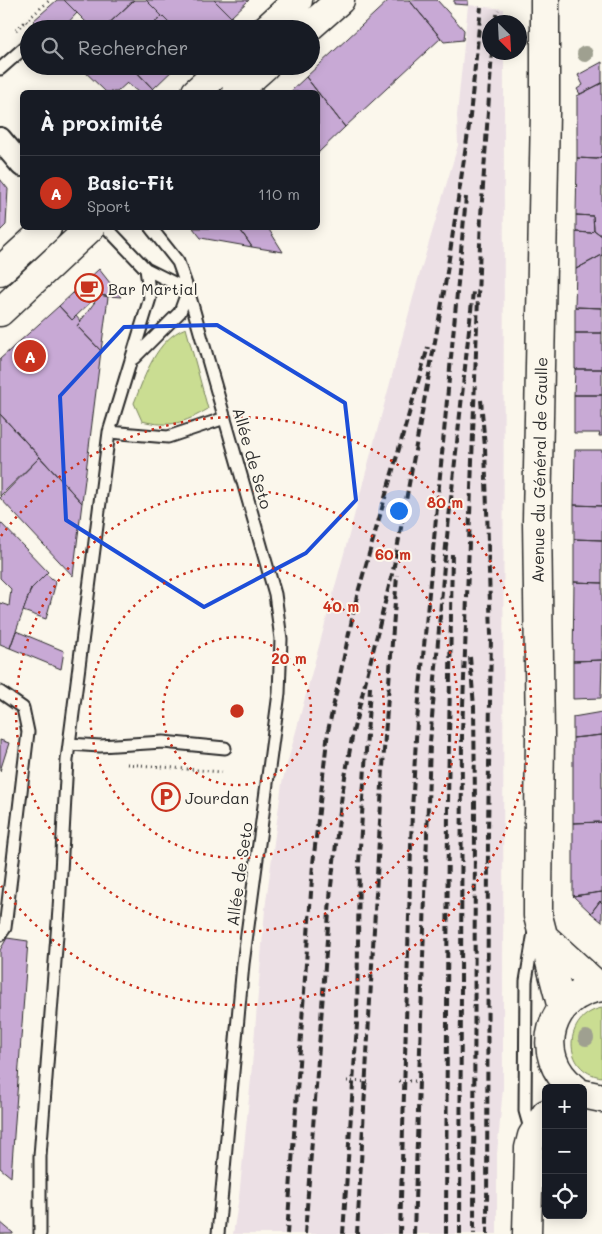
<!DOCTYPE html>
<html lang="fr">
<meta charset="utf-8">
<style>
:root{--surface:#171b24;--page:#20242c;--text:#f1f3f6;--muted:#9ea1a6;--line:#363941;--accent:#c8321e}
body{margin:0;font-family:Mali,sans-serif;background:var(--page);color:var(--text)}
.controls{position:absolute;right:15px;bottom:15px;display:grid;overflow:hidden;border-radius:8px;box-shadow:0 2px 12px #0003}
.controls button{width:45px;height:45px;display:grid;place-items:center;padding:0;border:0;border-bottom:1px solid var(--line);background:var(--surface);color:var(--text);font:25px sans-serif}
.compass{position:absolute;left:482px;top:15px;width:45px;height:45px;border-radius:50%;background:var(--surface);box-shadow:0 2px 12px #0003;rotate:156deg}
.you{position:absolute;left:398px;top:510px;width:18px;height:18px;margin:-12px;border:4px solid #fff;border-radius:50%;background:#1a73e8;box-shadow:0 0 0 8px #1a73e833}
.badge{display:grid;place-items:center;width:32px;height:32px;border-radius:50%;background:var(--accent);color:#fff;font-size:16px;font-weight:700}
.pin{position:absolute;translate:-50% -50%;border:2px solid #fff;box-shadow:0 1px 5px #0006}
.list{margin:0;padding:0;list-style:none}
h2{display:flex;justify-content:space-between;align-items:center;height:65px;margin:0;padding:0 20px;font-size:21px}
h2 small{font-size:16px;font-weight:400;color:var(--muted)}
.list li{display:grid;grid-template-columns:32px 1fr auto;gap:15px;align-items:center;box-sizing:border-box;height:75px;padding:0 20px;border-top:1px solid var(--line)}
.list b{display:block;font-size:19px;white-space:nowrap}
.list p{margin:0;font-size:16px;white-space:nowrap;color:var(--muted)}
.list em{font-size:16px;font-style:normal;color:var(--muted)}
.icon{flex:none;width:28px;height:28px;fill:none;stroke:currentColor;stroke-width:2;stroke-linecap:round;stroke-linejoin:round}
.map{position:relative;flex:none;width:602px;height:1234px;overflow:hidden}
.search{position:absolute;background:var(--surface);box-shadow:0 2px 12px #0003;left:20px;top:20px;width:300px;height:55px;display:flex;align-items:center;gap:12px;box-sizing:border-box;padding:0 18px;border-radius:28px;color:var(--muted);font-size:19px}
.panel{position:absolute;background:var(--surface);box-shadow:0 2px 12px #0003;left:20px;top:90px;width:300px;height:140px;border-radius:8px}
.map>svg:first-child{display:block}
</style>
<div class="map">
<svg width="602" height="1234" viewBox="0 0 602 1234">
<rect width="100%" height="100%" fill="#fbf7ec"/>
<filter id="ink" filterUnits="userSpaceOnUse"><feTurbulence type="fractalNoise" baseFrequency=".02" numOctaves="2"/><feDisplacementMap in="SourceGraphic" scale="10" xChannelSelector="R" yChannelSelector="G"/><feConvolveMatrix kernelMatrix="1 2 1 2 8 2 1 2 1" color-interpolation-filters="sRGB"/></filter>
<g filter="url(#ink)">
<path fill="#ece0e5" d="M468,5L504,9V22H490V52L504,53L503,1088L497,1154V1234H233L239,1197L251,1078L265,909L282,783L417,283L458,145L457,115Z"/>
<path fill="#cadd92" stroke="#7a845e" d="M186,328L208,409C184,423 170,428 142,421L134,403C145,376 156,339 186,328Z
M602,1008V1077C561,1072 563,1015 602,1008Z"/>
<path fill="#c8a9d5" stroke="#2b2b2b" d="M57,0H64L77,13L62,29H41L33,21Z
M64,0H134L103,29H93Z
M134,0H146L162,16L148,29H103Z
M146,0H214L231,17L218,29H175Z
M214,0H249L231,17Z
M389,0H409L441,38L345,127L306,77Z
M409,0H437L464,30L463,40L444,42Z
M454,0H468V5L454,4Z
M162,16L175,29H148Z
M602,62V83L580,94L577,89L583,85L578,75Z
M79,66H131L153,89L149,92H138L127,83L117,92H106Z
M131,66H177L153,89Z
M306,77L345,127L318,153V92H290Z
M602,83V156L597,159L577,158V96Z
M602,156V236L594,230L593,216L576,215L577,158L597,159Z
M0,179L8,189L6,225L0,231Z
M576,215L593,216L594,230L591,233L576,232Z
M193,228H239L252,247L201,238Z
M239,228H268L283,252L252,247Z
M594,230L602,236V255L576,269V232L591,233Z
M602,255V308L575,307L576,269Z
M99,269L121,297L98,295L72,320L59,306Z
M100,295L108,297L101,351L77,326Z
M59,306L72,320L76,316L81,322L77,326L101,351L82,503L0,414V359Z
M575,307L602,308V333H575Z
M575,333H602V369H575Z
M575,369H602V395H574Z
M574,395H602V436H599L600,433H574Z
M0,414L40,457L0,496Z
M575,450H602V506L574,505Z
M40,457L82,503L73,576L0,498Z
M574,505L602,506V540L574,539Z
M0,522L48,572L31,589L10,648L0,644V603L9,606L11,589L0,578Z
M574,539L602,540V583L574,582Z
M46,574L56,582L46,619L23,611L31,589Z
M574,582L602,583V660L573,661Z
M16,631L64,651L61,669L10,648Z
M602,660L601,698L573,699V661Z
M602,712V735L573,738V717Z
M602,735V822L573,823V738Z
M0,740L9,743L0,771Z
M602,822V892L573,896V823Z
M602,892V903L600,901L591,913L573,896Z
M600,901L602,903V922L591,913Z
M7,938L28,941L11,1177L0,1168V950Z
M0,1222L13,1233V1234H0Z"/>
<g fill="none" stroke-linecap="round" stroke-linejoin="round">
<defs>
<path id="lane" d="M0,69L25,47
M107,228L146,269L188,290
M151,228L178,262L188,290L275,594L281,639L279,693L243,964L218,1234
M134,358L180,312L188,290
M109,432L168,437L225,418
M0,692L23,708L28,732L5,928L0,935
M69,744L100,746L163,742L225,748
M531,1132L525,1111L526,981L534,932
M40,1234V1156L59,909L67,760L109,432L150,298L146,269"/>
<path id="street" d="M0,139L22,165"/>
<path id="secondary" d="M545,0V112L537,520L540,737L538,896V916L562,1008
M266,29L298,0
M307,29L340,0
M196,92L225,66
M236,92L265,66
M0,271L47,228
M0,312L90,228
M546,939L599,987
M574,1088C531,1056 550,993 602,987
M583,1094L602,1098
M527,1234L529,1148L532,1136L546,1114"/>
</defs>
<use href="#lane" stroke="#2b2b2b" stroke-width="15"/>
<use href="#street" stroke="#2b2b2b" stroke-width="26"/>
<use href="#secondary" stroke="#2b2b2b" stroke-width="31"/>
<path stroke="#2b2b2b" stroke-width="3" stroke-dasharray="1 4" stroke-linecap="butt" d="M34,29L26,21L50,0
M16,30L26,21
M127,764L222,772
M347,1081L372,1082
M399,1081H424"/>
<use href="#lane" stroke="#fbf7ec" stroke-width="11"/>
<use href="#street" stroke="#fbf7ec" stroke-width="22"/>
<use href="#secondary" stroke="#fbf7ec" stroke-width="28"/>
<path stroke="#2b2b2b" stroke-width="4" stroke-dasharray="8 4" stroke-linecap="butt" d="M496,22L498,10
M481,400L485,447L491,635L488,831L487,1234
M470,657L474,707L475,802L474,1234
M287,1234L313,864L328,731L357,596L428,347
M305,1234L331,886L342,794L353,732L394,566L444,292L469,126L481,7
M343,1234L357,1024L359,863L370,687
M357,1234L384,750L397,575
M400,1234L412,811L417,721L466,197
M414,1234L430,743L444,565L473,292
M446,1234L448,802L452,551
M460,1234L462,733L481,216L492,52"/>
</g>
<g fill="#9fa090">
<circle cx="585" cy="54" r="8"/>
<circle cx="586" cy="1038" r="8"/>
</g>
</g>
<path fill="none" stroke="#1d4ed8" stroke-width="4" stroke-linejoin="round" d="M217,325L345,403L356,500L306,553L204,607L66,520L60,396L124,327Z"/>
<g fill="none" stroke="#c8321e" stroke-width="2.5" stroke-dasharray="2.5 5">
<circle cx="237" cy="711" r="74"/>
<circle cx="237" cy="711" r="147"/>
<circle cx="237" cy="711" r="221"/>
<path d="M1 536A294 294 0 1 1 1 886"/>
</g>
<defs>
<symbol id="cafe-ring" viewBox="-11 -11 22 22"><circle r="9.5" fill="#fbf7ec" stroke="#c8321e" stroke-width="1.5"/><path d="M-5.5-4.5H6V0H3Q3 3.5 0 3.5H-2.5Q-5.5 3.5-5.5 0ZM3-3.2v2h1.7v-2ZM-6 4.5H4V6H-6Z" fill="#c8321e"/></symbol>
<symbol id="parking-ring" viewBox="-11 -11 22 22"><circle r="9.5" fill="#fbf7ec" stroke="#c8321e" stroke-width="1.5"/><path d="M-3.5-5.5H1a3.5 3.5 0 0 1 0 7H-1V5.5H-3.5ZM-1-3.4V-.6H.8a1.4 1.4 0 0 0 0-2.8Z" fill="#c8321e"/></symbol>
</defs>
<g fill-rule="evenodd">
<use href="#cafe-ring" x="73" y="272" width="32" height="32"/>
<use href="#parking-ring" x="150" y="781" width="32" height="32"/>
</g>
<g text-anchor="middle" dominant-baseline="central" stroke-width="4" stroke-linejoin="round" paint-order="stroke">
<g font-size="16" fill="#2b2b2b" stroke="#fbf7ec" text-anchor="start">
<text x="108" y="288">Bar Martial</text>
<text x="185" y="797">Jourdan</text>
</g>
<g font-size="16" fill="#2b2b2b" stroke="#fbf7ec">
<text transform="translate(253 458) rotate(74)">Allée de Seto</text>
<text transform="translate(539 470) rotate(-89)">Avenue du Général de Gaulle</text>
<text transform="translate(239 874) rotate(-82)">Allée de Seto</text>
</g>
</g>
<circle cx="237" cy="711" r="8" fill="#c8321e" stroke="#fbf7ec" stroke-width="2.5"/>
<g font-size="15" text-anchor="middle" font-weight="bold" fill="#c8321e" stroke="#fbf7ec" stroke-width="4" stroke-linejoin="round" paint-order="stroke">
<text x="445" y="508">80 m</text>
<text x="393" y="560">60 m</text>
<text x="341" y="612">40 m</text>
<text x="289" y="664">20 m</text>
</g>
</svg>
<div class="controls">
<button>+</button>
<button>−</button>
<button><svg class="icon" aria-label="locate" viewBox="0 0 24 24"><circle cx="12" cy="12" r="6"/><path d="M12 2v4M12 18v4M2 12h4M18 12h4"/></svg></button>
</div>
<svg class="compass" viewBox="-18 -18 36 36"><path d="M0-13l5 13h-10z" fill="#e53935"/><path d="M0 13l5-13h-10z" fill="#9ea1a6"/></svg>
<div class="you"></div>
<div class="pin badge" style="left:30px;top:356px">A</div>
<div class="search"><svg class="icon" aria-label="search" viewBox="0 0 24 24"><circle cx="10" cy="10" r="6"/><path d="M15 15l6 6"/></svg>Rechercher</div>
<section class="panel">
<h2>À proximité<small></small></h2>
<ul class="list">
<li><span class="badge">A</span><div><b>Basic-Fit</b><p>Sport</p></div><em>110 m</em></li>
</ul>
</section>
</div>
